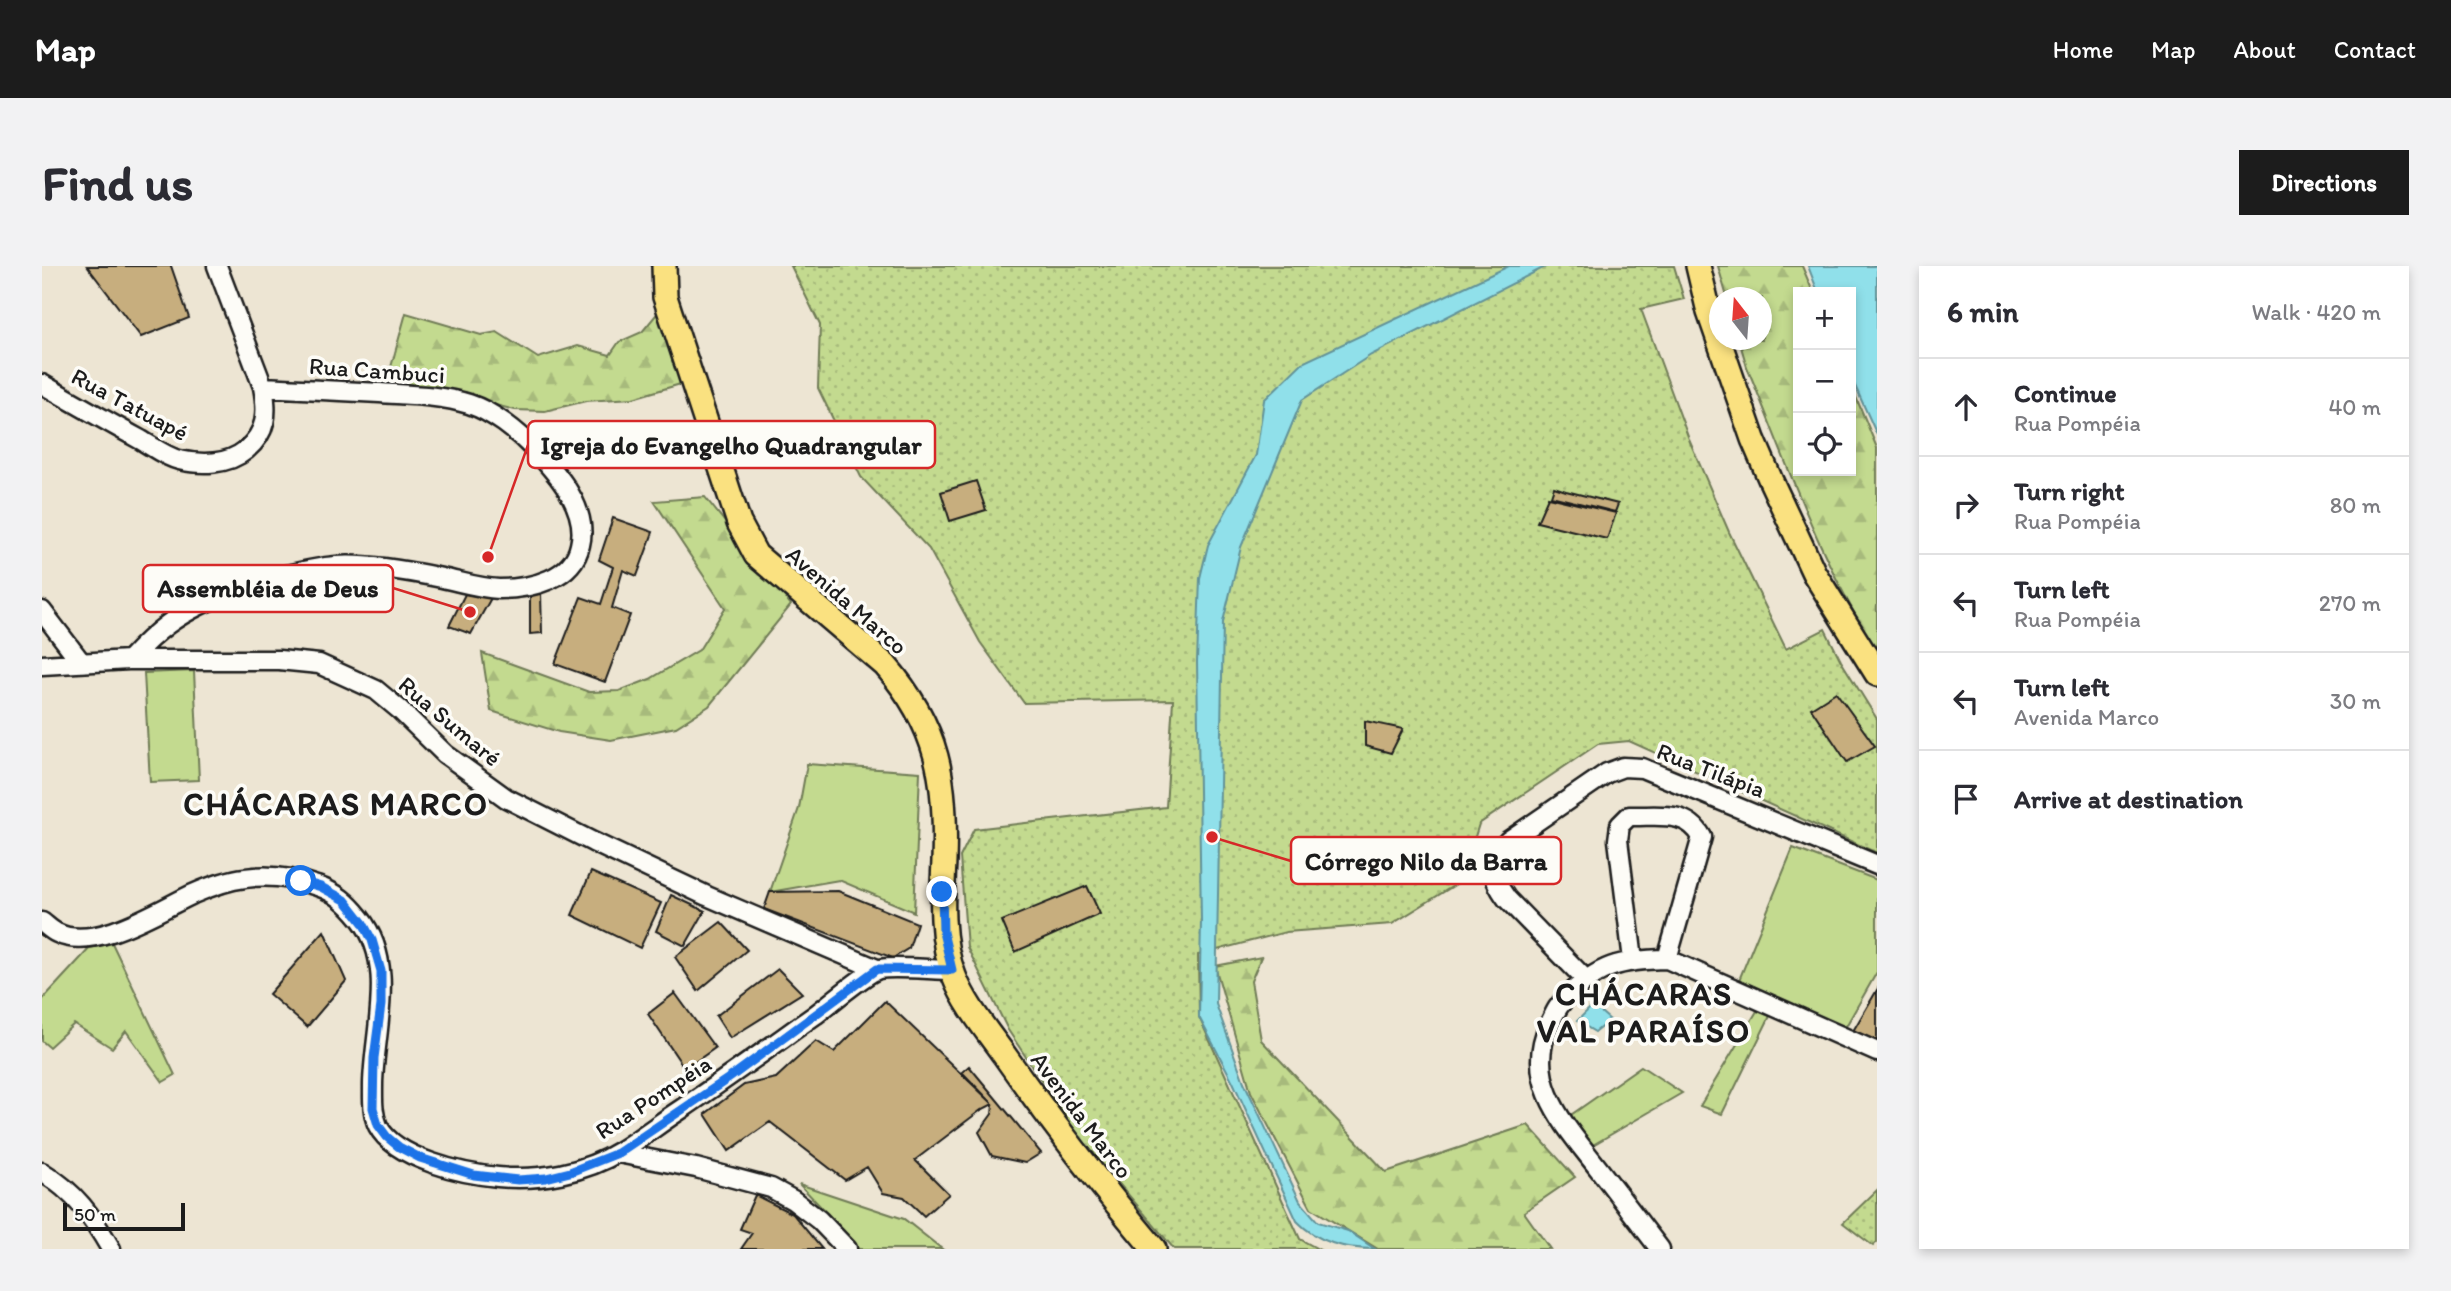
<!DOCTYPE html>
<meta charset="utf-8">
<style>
:root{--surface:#fff;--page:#f2f2f3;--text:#2b2b33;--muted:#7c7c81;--line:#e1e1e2;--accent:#1c1c1c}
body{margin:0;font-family:Itim,sans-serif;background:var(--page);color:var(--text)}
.controls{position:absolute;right:21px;top:21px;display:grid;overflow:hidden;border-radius:0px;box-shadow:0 4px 10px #0003}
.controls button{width:63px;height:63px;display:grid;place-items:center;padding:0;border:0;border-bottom:2px solid var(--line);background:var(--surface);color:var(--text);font:35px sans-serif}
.compass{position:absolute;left:1667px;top:21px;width:63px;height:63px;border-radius:50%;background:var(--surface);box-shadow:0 4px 10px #0003;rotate:343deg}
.scale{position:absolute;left:21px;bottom:18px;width:122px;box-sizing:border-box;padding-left:7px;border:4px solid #1c1c1c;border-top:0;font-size:19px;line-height:24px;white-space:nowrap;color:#1c1c1c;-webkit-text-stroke:5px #fdfcf7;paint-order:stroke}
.stop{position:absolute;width:21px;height:21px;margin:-16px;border:5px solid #1a73e8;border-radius:50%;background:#fff}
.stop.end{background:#1a73e8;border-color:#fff;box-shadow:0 2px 7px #0008}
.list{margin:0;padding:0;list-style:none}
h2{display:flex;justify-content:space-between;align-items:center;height:91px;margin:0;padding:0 28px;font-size:30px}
h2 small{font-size:23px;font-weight:400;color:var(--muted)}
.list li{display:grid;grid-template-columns:46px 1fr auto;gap:21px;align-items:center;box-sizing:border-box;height:98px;padding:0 28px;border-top:2px solid var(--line)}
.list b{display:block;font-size:26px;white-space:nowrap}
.list p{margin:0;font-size:23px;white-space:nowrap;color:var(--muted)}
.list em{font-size:23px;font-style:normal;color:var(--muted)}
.icon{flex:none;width:38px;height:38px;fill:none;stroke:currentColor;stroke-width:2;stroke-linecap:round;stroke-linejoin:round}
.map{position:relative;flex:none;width:1835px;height:983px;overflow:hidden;border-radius:0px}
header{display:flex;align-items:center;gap:42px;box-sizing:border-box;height:98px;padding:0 35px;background:var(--accent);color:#fff}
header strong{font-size:33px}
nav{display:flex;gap:38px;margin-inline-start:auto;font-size:24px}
.intro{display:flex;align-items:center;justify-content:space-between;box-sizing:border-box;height:168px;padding:0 42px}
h1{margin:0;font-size:49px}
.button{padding:18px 32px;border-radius:0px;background:var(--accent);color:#fff;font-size:24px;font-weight:700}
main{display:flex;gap:42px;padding:0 42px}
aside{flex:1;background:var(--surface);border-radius:0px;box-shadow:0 4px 10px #0003}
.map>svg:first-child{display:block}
</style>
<header>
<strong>Map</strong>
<nav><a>Home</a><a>Map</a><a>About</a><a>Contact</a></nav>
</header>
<div class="intro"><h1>Find us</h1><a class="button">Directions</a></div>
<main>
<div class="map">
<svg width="1835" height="983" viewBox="0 0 1835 983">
<defs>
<pattern id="forest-firs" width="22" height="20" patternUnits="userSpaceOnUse" patternTransform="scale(1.75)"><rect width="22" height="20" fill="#c3da8f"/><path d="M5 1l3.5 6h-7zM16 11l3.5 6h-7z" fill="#a7ba7b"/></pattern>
<pattern id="park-dots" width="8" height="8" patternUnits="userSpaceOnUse" patternTransform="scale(1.75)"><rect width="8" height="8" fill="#c3da8f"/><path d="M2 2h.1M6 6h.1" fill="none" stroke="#a7ba7b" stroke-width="1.8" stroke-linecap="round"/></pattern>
</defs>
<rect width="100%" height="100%" fill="#ede5d3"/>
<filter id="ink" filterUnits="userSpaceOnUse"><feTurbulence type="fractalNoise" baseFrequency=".0143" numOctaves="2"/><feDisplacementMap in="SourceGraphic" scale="14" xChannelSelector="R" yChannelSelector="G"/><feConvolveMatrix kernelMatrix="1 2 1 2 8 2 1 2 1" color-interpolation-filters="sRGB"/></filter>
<g filter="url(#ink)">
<path fill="#c3da8f" stroke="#707b56" stroke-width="2" d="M152,405L157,514L108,516L102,407Z
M765,498L878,506L872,646L797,614L728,626L757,542Z
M1751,582L1835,614V706L1803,762L1697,714Z
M70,677L133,809L121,816L84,765L70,782L32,758L7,781L0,775V734L48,682Z
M1715,745L1728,750L1680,848L1658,840Z
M1599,800L1640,827L1549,880L1526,851Z
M757,918L862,953L900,983H815L802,965Z"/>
<path fill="url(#forest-firs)" stroke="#707b56" stroke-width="2" d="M1676,0H1760L1771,26H1756V205H1809V119L1835,182V386C1779,297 1745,197 1705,101L1697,74H1720V32L1685,31Z
M618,44L642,117L591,132L544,135L503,145L473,144L346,112L364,47L439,69L455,66L496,92L536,80L568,89L577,76L600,66Z
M663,231L749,339L667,440L634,461L569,474L517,466L449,445L440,387L547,426L577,425L608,413L657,384L683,342L612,235Z
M1219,691L1209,715L1219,774L1344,906L1486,859L1533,911L1482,946L1508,983H1336L1269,942L1209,826L1173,700Z"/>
<path fill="url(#park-dots)" stroke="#707b56" stroke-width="2" d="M749,0H1632L1642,33L1599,43L1648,176L1687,266L1744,383L1783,363L1799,395L1835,453V587L1587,475L1556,478L1437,558L1419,615L1350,658L1244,666L1156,689L1157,751L1258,973L1276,983H1132L1035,868L966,764L925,681L918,591L932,563L1124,541L1131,434L982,437L938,376L887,283L819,211L776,122L778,59Z
M1835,924V976L1831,980L1801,957Z"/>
<path fill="#90e0ea" stroke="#629298" stroke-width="2" d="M1467,0H1505L1329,89L1260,134L1199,281L1181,356L1174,738L1202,816L1258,935L1276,956L1306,965L1333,983C1303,983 1276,977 1255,955L1191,816L1157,751L1159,655L1155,396L1158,312L1166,279L1214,189L1222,134L1260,97Z
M1766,0H1835V169L1809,111V26H1776Z
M1551,739L1568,754L1553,766L1535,755Z"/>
<path fill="#c7ae7e" stroke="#1c1c1c" stroke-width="2" d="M45,0H129L147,52L99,71Z
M934,215L944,244L908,255L899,226Z
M1512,221L1524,225L1576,238L1573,246L1509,230Z
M1506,231L1574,247L1565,273L1495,256Z
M571,252L611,266L595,310L581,304L570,342L588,349L563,416L513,398L539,331L559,338L571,301L557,294Z
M488,326L499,327L500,367L488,368Z
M423,328L449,332L429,368L407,360Z
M1794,426L1833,480L1805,496L1769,442Z
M1323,455L1361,463L1349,487L1323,480Z
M549,606L619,637L598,682L530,649Z
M1045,620L1058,648L973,686L960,655Z
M796,625L875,657L867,682L851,692L722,643L728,626Z
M629,629L663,645L643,680L614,665Z
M679,656L705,684L656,725L633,691Z
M282,665L304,715L265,761L227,728Z
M736,703L760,727L688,772L674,750Z
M1835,724V775L1811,765Z
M633,727L673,782L643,803L606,748Z
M843,735L951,838L939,844L873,894L907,928L882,950L862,931L841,927L825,901L803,914L728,856L687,885L663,848L702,819L734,812L774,775L792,786Z
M927,800L999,887L983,897L950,890L937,866L950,848L951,838L920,806Z
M713,929L751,948L780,983H699L710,967L698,963Z"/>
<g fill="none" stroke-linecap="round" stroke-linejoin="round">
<defs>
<path id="minor" d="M0,118C33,137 66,156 99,174C111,181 124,191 137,194C159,199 186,199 204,184C225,166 226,147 221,121L175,0
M0,345L39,396
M87,394C99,381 111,369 126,358C167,328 234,309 284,301C318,296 366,305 400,312C419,316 437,322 457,323C489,323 531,313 538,279C547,243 515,207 492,183C475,165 451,146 427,138C398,129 368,129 338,127C299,125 260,123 221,121
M0,399L87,394H237L277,398L334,424L358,444L403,488L464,532L551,576L665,630L835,703
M0,656C5,660 10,665 15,667C52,686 117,644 151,628C167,621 186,614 203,612C227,608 252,612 275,620C294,626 306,637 318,652C355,699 332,764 331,818C331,832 330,847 336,860C353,893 422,908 456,911C496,915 543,907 578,885C599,872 618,857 638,844C684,813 728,781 773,749C785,740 825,706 837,703C853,700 891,704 910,704
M1591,694L1576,574L1578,559L1587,550C1615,551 1644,543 1660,571L1625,693
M1543,713L1465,633C1448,610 1446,597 1466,575L1565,507L1581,501L1600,502L1835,599
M576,887L654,902L729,922L751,934L777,954L805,983
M0,906C33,926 50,950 69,983
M1618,983C1597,956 1577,929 1556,902C1523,859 1481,816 1507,759C1512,749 1515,740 1524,732C1557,699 1578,694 1625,693L1835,786"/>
<path id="major" d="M622,0L623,31L697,257L714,289L843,399C897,461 905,515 902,595C900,634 898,674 912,710C923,739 946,766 963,790C1010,857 1060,921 1112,983
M1656,0L1667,46L1711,173L1729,215L1772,307L1835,408"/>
</defs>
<use href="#minor" stroke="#1c1c1c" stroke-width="23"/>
<use href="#major" stroke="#1c1c1c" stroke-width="28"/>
<use href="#minor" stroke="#fdfcf7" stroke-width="18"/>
<use href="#major" stroke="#fae180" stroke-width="23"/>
</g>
</g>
<g fill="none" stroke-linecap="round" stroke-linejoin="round" filter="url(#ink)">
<path stroke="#1a73e8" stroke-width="9" d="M259,615L279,621L303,634L321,657L330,674L339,705V739L332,792L331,842L336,859L345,871L357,881L378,892L432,909L476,914L504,912L528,906L576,887L690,810L835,703L910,704L901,666L900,626"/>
</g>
<g text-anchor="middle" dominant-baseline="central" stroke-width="7" stroke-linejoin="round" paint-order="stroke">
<g font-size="24" fill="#1c1c1c" stroke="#fdfcf7">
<text transform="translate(335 104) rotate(4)">Rua Cambuci</text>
<text transform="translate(88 138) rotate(28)">Rua Tatuapé</text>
<text transform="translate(805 334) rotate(41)">Avenida Marco</text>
<text transform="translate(408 455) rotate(40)">Rua Sumaré</text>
<text transform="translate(1669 504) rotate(21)">Rua Tilápia</text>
<text transform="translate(611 831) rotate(-33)">Rua Pompéia</text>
<text transform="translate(1040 849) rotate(53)">Avenida Marco</text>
</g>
<g font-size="32" font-weight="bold" letter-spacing="2" fill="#1c1c1c" stroke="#fdfcf7">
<text x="294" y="538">CHÁCARAS MARCO</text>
<text x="1602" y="728">CHÁCARAS<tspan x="1602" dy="37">VAL PARAÍSO</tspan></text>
</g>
</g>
<path fill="none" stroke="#d62828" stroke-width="2.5" d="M446 291L486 179M428 346L351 322M1170 571L1249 595"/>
<g fill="#d62828" stroke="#fdfcf7" stroke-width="2.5">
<circle cx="446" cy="291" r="7"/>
<circle cx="428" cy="346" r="7"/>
<circle cx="1170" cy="571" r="7"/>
</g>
<g fill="#fdfcf7" stroke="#d62828" stroke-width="2.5">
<rect x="486" y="155" width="407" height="47" rx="7"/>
<rect x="101" y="299" width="250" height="47" rx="7"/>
<rect x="1249" y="571" width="270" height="47" rx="7"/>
</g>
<g font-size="26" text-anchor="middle" font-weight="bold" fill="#1c1c1c">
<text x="689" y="188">Igreja do Evangelho Quadrangular</text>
<text x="226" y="331">Assembléia de Deus</text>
<text x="1384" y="604">Córrego Nilo da Barra</text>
</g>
</svg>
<div class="controls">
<button>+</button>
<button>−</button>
<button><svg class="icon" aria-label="locate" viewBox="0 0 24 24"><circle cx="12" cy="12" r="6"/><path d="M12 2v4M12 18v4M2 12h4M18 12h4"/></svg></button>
</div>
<svg class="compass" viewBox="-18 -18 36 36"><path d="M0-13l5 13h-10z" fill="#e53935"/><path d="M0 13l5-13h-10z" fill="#7c7c81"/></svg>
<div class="scale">50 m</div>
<div class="stop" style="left:259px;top:615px"></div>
<div class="stop end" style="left:900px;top:626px"></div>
</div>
<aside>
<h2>6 min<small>Walk · 420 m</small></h2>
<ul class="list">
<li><svg class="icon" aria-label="ahead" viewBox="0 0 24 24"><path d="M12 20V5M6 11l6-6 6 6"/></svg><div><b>Continue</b><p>Rua Pompéia</p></div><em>40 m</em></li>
<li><svg class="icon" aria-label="right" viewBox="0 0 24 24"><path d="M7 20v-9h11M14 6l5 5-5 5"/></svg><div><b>Turn right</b><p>Rua Pompéia</p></div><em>80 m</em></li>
<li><svg class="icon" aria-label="left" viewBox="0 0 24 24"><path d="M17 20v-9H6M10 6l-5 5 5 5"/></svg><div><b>Turn left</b><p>Rua Pompéia</p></div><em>270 m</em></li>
<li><svg class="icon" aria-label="left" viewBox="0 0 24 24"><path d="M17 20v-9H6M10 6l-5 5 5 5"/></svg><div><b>Turn left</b><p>Avenida Marco</p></div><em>30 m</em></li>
<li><svg class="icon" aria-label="arrive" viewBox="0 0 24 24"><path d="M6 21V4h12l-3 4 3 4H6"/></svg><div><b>Arrive at destination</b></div></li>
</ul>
</aside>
</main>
